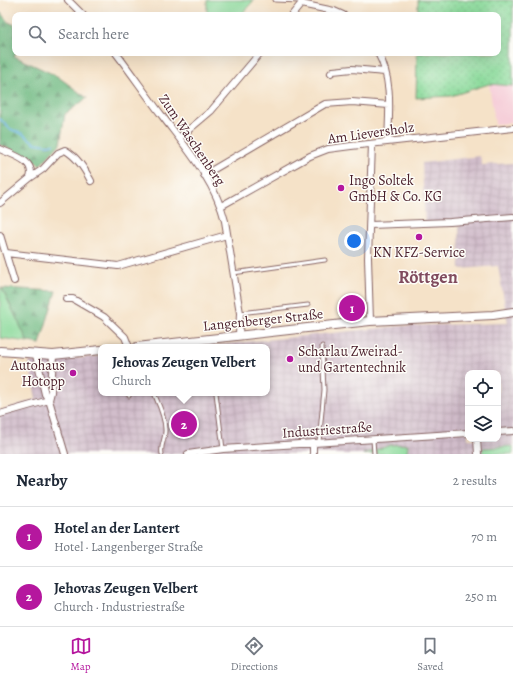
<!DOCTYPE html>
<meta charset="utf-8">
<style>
:root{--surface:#fff;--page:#f2f2f3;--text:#1f2937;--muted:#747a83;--line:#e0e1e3;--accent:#b5179e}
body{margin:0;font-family:Alegreya,serif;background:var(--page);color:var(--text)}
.controls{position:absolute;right:12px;bottom:12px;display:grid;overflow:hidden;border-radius:8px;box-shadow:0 4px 16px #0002}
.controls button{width:36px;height:36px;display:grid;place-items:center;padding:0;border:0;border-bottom:1px solid var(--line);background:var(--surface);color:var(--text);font:20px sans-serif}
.you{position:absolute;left:354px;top:241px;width:14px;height:14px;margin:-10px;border:3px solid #fff;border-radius:50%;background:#1a73e8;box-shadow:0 0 0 6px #1a73e833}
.badge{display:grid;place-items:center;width:26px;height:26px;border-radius:50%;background:var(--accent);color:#fff;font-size:13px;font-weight:700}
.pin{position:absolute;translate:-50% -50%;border:2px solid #fff;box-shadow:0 1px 4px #0006}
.popup{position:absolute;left:98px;top:344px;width:172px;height:52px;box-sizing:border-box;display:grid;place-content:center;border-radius:8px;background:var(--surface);filter:drop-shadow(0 1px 3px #0005);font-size:13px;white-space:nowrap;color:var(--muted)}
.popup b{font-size:15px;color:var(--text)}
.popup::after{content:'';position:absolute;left:50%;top:100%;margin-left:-8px;border:8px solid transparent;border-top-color:var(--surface)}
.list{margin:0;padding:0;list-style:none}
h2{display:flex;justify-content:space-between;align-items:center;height:52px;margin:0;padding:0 16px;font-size:17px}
h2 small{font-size:13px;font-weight:400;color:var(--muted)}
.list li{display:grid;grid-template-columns:26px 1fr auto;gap:12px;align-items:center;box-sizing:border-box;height:60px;padding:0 16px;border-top:1px solid var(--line)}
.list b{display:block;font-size:15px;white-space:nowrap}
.list p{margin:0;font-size:13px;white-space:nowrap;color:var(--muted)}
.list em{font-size:13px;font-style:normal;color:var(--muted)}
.icon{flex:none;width:22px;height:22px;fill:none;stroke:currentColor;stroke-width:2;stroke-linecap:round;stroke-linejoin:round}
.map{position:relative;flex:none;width:513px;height:454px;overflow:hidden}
.search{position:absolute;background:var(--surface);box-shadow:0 4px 16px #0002;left:12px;right:12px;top:12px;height:44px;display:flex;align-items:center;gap:10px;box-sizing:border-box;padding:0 14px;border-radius:8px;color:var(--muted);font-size:15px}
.sheet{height:172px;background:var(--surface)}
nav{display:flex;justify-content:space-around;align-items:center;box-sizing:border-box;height:56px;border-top:1px solid var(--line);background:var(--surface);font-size:11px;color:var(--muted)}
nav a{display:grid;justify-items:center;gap:2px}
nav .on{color:var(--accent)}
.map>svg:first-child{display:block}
</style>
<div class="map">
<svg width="513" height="454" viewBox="0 0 513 454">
<defs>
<pattern id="industrial-grid" width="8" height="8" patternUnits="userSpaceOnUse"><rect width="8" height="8" fill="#d1bdcb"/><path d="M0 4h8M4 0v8" fill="none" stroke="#b5a2ae"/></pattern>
<pattern id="forest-firs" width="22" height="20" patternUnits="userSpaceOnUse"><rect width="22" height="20" fill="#6eb981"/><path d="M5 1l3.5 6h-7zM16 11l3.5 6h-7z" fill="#5c966a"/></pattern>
<pattern id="garden-dots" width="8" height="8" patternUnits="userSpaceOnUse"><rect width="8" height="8" fill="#88d999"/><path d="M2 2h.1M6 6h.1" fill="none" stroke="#77ba84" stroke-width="1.8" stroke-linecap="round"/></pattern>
</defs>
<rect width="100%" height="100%" fill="#fdfcf7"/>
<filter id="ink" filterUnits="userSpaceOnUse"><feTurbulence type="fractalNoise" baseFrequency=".025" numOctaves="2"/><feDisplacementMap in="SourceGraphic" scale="8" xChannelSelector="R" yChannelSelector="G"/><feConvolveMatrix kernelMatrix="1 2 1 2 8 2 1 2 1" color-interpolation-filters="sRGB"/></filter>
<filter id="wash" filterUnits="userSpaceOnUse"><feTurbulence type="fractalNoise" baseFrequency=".012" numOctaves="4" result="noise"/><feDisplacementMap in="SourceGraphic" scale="16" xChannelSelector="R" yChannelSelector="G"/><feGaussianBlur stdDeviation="0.9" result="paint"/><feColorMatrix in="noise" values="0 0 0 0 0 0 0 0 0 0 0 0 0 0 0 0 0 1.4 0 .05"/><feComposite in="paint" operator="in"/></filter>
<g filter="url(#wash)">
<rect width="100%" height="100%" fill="#f5e2c8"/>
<path fill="#f6cfd9" d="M489,84L513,86V123L495,124Z"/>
<path fill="url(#industrial-grid)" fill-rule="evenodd" d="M480,156L482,165L513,163V446L483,448L482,454H407L408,444L391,445L363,454H0V411L36,399L29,362L101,356V393H267V347H198L400,326L508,323L498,266L460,269L459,225L425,227L422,163ZM468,373H498V439H468Z"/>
<path fill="#88d999" stroke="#697c62" d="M207,0H254L241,15H207Z
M0,288H2L28,342L0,338Z
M408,444L407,454H363L391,445Z
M513,446V454H482L483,448Z"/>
<path fill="url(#forest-firs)" stroke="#5c6c56" d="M0,12L8,22L15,25L16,53L14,56L57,76L87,98L65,114L60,144L40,165L26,155L0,145Z
M2,288L56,291L40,344L28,342Z"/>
<path fill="url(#garden-dots)" stroke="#697c62" d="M418,0H513V86L489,84L451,96L416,98L417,53H498V15H418Z"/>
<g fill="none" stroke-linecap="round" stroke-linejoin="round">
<path stroke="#63b3de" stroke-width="2" d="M0,119L10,129L23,134L35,143L48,145L53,144"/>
</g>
</g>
<g filter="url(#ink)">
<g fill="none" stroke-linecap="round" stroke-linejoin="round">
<defs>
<path id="service" d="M275,0L302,1
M233,273L325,260
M240,313L308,305
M129,393V396
M154,393C159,405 165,417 165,429C166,439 160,444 162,454
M216,393L223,449
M373,439L374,454
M319,442L324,390L322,346"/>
<path id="minor" d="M68,0L83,15
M301,4L334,11L343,15
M292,15L301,4L302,0
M116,53C132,74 147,96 163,117C187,149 215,181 225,221L240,313L239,335
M378,53C393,80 389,112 388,141
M331,73L333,71L352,69L385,72
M179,138L211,111L260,53
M0,149C12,155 36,160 30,178L0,203
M204,175L325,104L352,102L389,105
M30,178L43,169L58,153L65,150C77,157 84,168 91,181
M221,206L310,156L328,149L351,146L513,128
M370,225L450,222L513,217
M0,235L14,281
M6,253L118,266L227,235
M66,299H73L104,317L125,337L129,347
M370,321L368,258L372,144
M36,355L45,394L49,400L65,454
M49,400L51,392L53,355
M0,414L49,400
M498,432L513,431
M477,439L478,454
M313,443V454
M188,454L223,449L468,433"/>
<path id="secondary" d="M137,347L370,321L493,315L513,312
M0,351L53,355L101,350"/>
</defs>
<use href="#service" stroke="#866362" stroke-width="5"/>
<use href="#minor" stroke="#866362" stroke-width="8"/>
<use href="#secondary" stroke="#866362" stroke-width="10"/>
<use href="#service" stroke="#fff" stroke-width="3"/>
<use href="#minor" stroke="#fff" stroke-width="6"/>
<use href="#secondary" stroke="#fff" stroke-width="8"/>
</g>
</g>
<g fill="#b5179e" stroke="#fdfcf7" stroke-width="1.5">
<circle cx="341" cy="188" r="4"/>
<circle cx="419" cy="237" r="4"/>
<circle cx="290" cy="359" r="4"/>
<circle cx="73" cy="373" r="4"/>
</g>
<g text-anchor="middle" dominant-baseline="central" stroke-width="3" stroke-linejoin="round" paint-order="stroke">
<g font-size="14" fill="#4a1f2b" stroke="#fdfcf7">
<text transform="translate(371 133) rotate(-8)">Am Lieversholz</text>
<text transform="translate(192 140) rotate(56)">Zum Waschenberg</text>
<text transform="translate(263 320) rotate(-6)">Langenberger Straße</text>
<text transform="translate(327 430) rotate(-4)">Industriestraße</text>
</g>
<g font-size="14" fill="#4a1f2b" stroke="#fdfcf7" text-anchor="start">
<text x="349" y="180">Ingo Soltek<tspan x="349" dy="16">GmbH &amp; Co. KG</tspan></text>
<text x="419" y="252" text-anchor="middle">KN KFZ-Service</text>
<text x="298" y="351">Scharlau Zweirad-<tspan x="298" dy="16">und Gartentechnik</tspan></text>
<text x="65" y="365" text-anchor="end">Autohaus<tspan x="65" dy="16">Hotopp</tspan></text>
</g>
<g font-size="18" font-weight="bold" fill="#804b5e" stroke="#fdfcf7">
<text x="428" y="277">Röttgen</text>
</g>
</g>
</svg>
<div class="controls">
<button><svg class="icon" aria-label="locate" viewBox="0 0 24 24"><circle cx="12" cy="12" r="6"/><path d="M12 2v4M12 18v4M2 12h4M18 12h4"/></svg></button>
<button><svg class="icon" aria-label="layers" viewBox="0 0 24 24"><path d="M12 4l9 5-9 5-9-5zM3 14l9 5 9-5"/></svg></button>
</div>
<div class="you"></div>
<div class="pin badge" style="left:352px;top:308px">1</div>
<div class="pin badge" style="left:184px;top:424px">2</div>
<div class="popup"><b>Jehovas Zeugen Velbert</b>Church</div>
<div class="search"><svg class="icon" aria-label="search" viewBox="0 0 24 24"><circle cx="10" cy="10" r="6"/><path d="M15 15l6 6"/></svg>Search here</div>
</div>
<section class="sheet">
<h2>Nearby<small>2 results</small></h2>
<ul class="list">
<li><span class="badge">1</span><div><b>Hotel an der Lantert</b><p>Hotel · Langenberger Straße</p></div><em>70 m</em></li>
<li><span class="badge">2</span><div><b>Jehovas Zeugen Velbert</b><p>Church · Industriestraße</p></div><em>250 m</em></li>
</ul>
</section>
<nav>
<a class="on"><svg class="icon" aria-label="map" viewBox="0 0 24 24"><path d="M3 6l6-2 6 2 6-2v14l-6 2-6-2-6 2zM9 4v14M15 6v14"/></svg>Map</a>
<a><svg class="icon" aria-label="directions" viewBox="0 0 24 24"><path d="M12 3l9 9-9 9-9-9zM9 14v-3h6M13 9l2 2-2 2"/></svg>Directions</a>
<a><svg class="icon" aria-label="saved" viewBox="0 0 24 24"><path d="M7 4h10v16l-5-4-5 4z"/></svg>Saved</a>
</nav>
